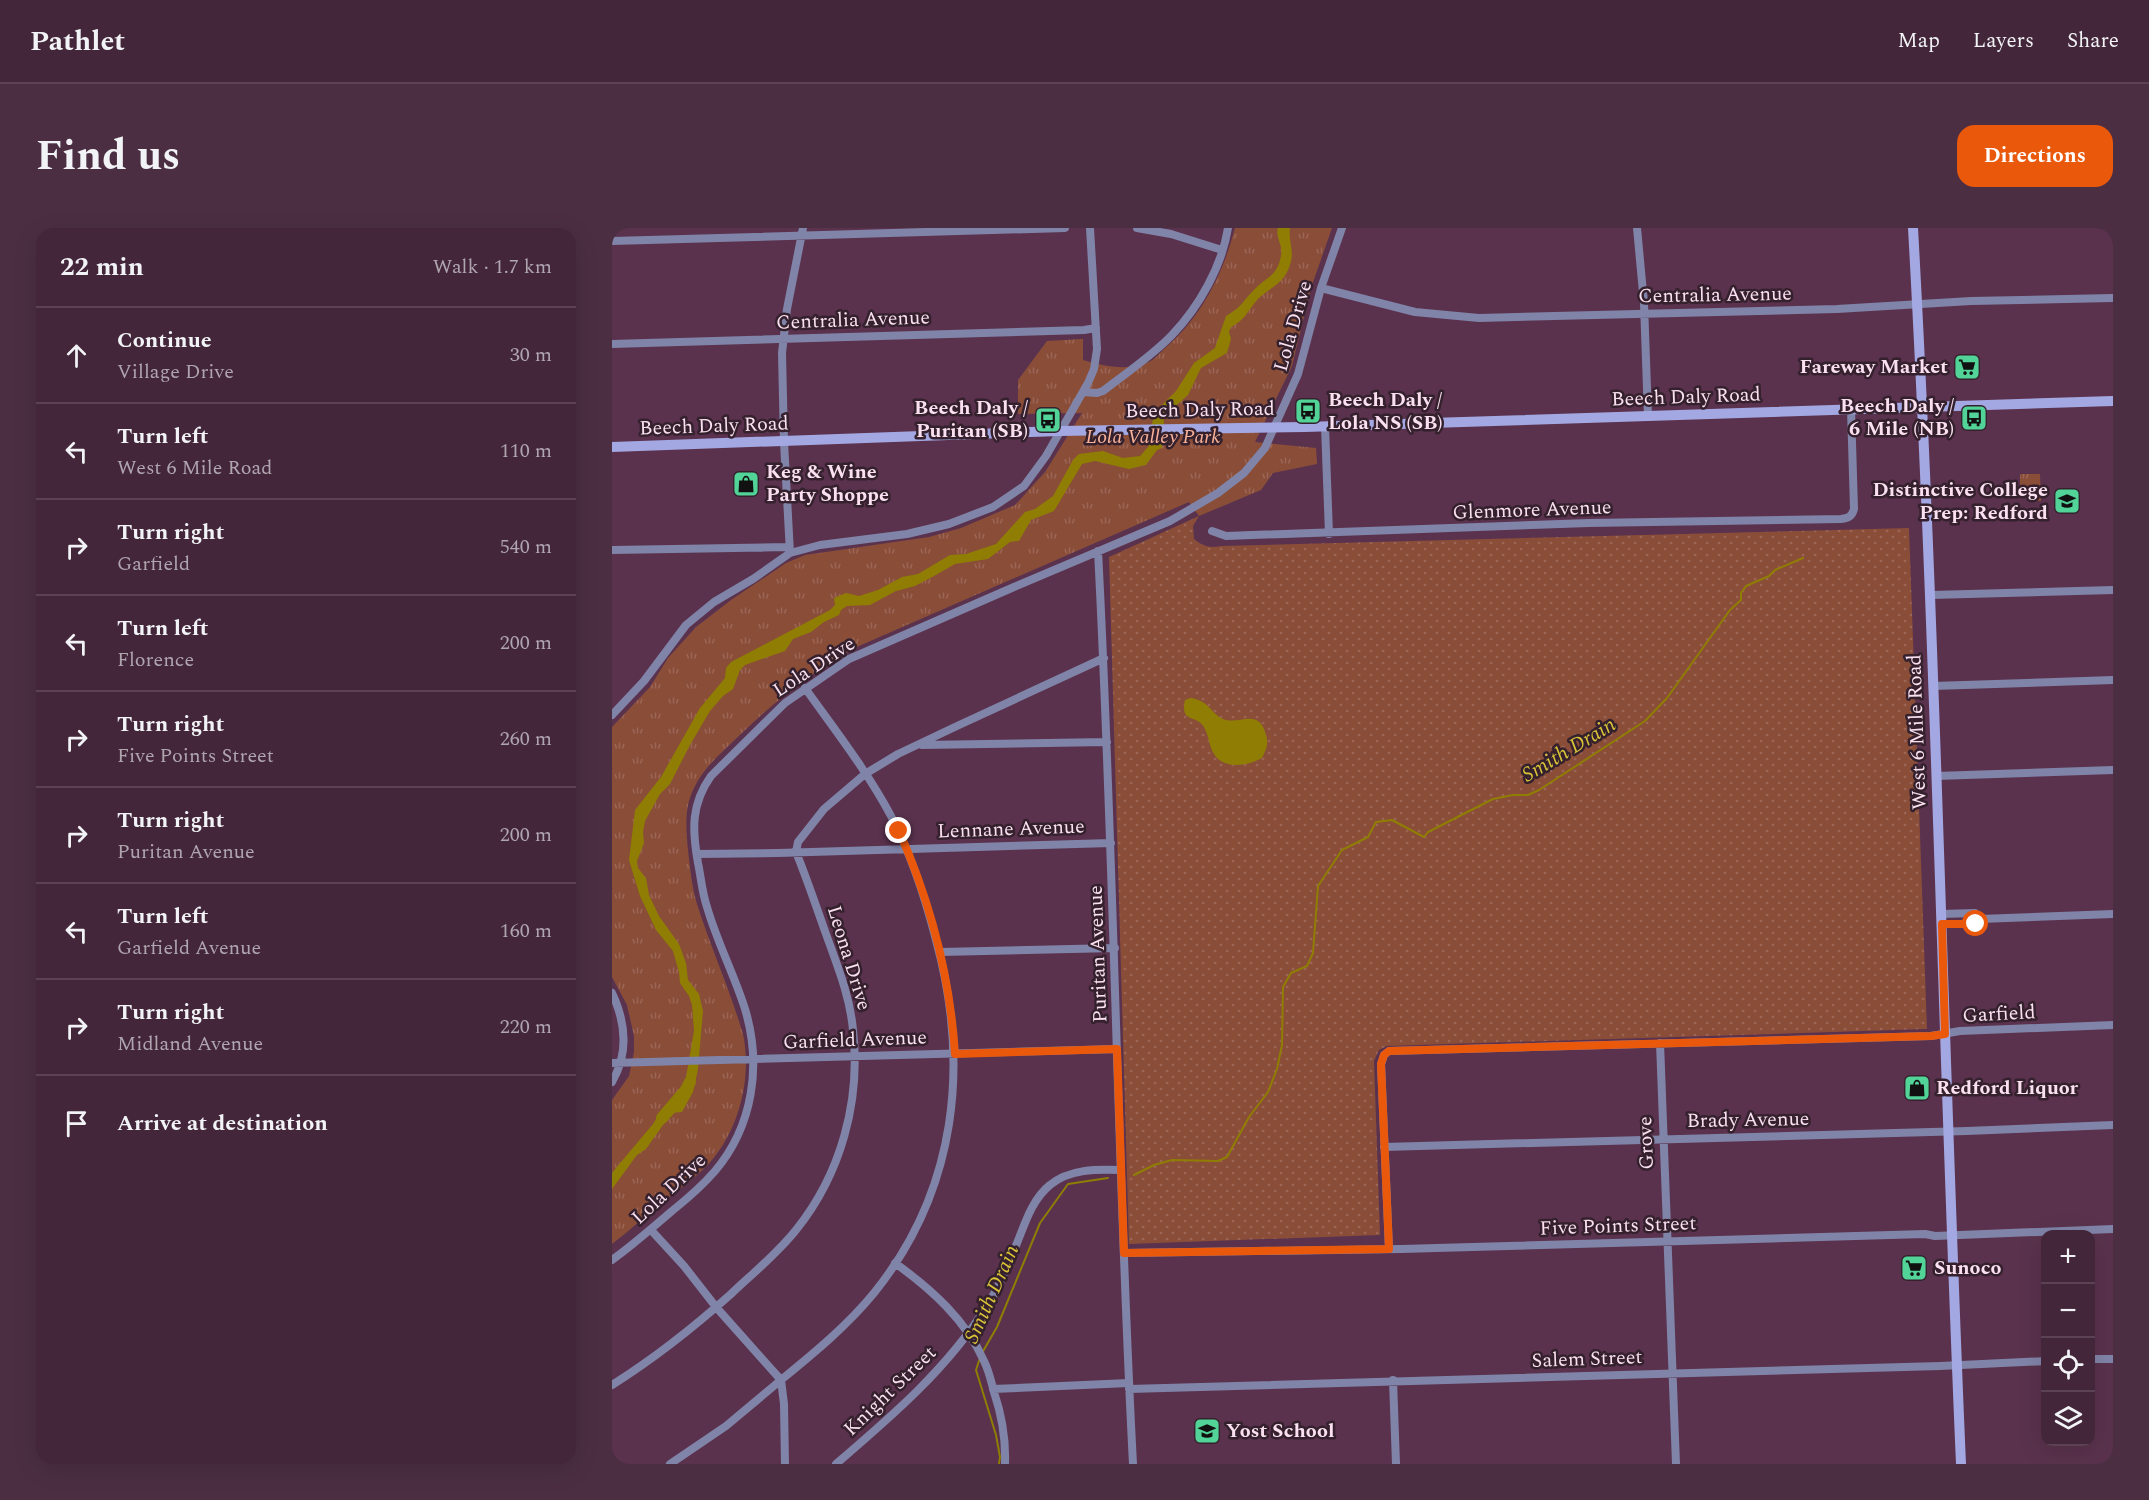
<!DOCTYPE html>
<meta charset="utf-8">
<style>
:root{--surface:#44263a;--page:#4b2e42;--text:#f1f3f6;--muted:#afa5af;--line:#5c4354;--accent:#ea580c}
body{margin:0;font-family:Spectral,serif;background:var(--page);color:var(--text)}
.controls{position:absolute;right:18px;bottom:18px;display:grid;overflow:hidden;border-radius:12px;box-shadow:0 6px 24px #0002}
.controls button{width:54px;height:54px;display:grid;place-items:center;padding:0;border:0;border-bottom:2px solid var(--line);background:var(--surface);color:var(--text);font:30px sans-serif}
.stop{position:absolute;width:18px;height:18px;margin:-14px;border:4px solid #ea580c;border-radius:50%;background:#fff}
.stop.end{background:#ea580c;border-color:#fff;box-shadow:0 2px 6px #0008}
.list{margin:0;padding:0;list-style:none}
h2{display:flex;justify-content:space-between;align-items:center;height:78px;margin:0;padding:0 24px;font-size:26px}
h2 small{font-size:20px;font-weight:400;color:var(--muted)}
.list li{display:grid;grid-template-columns:39px 1fr auto;gap:18px;align-items:center;box-sizing:border-box;height:96px;padding:0 24px;border-top:2px solid var(--line)}
.list b{display:block;font-size:22px;white-space:nowrap}
.list p{margin:0;font-size:20px;white-space:nowrap;color:var(--muted)}
.list em{font-size:20px;font-style:normal;color:var(--muted)}
.icon{flex:none;width:33px;height:33px;fill:none;stroke:currentColor;stroke-width:2;stroke-linecap:round;stroke-linejoin:round}
.map{position:relative;flex:none;width:1501px;height:1236px;overflow:hidden;border-radius:18px}
header{display:flex;align-items:center;gap:36px;box-sizing:border-box;height:84px;padding:0 30px;background:var(--surface);border-bottom:2px solid var(--line)}
header strong{font-size:28px}
nav{display:flex;gap:33px;margin-inline-start:auto;font-size:21px}
.intro{display:flex;align-items:center;justify-content:space-between;box-sizing:border-box;height:144px;padding:0 36px}
h1{margin:0;font-size:42px}
.button{padding:15px 27px;border-radius:18px;background:var(--accent);color:#fff;font-size:21px;font-weight:700}
main{display:flex;gap:36px;padding:0 36px}
aside{flex:1;background:var(--surface);border-radius:18px;box-shadow:0 6px 24px #0002}
.map>svg:first-child{display:block}
</style>
<header>
<strong>Pathlet</strong>
<nav><a>Map</a><a>Layers</a><a>Share</a></nav>
</header>
<div class="intro"><h1>Find us</h1><a class="button">Directions</a></div>
<main>
<aside>
<h2>22 min<small>Walk · 1.7 km</small></h2>
<ul class="list">
<li><svg class="icon" aria-label="ahead" viewBox="0 0 24 24"><path d="M12 20V5M6 11l6-6 6 6"/></svg><div><b>Continue</b><p>Village Drive</p></div><em>30 m</em></li>
<li><svg class="icon" aria-label="left" viewBox="0 0 24 24"><path d="M17 20v-9H6M10 6l-5 5 5 5"/></svg><div><b>Turn left</b><p>West 6 Mile Road</p></div><em>110 m</em></li>
<li><svg class="icon" aria-label="right" viewBox="0 0 24 24"><path d="M7 20v-9h11M14 6l5 5-5 5"/></svg><div><b>Turn right</b><p>Garfield</p></div><em>540 m</em></li>
<li><svg class="icon" aria-label="left" viewBox="0 0 24 24"><path d="M17 20v-9H6M10 6l-5 5 5 5"/></svg><div><b>Turn left</b><p>Florence</p></div><em>200 m</em></li>
<li><svg class="icon" aria-label="right" viewBox="0 0 24 24"><path d="M7 20v-9h11M14 6l5 5-5 5"/></svg><div><b>Turn right</b><p>Five Points Street</p></div><em>260 m</em></li>
<li><svg class="icon" aria-label="right" viewBox="0 0 24 24"><path d="M7 20v-9h11M14 6l5 5-5 5"/></svg><div><b>Turn right</b><p>Puritan Avenue</p></div><em>200 m</em></li>
<li><svg class="icon" aria-label="left" viewBox="0 0 24 24"><path d="M17 20v-9H6M10 6l-5 5 5 5"/></svg><div><b>Turn left</b><p>Garfield Avenue</p></div><em>160 m</em></li>
<li><svg class="icon" aria-label="right" viewBox="0 0 24 24"><path d="M7 20v-9h11M14 6l5 5-5 5"/></svg><div><b>Turn right</b><p>Midland Avenue</p></div><em>220 m</em></li>
<li><svg class="icon" aria-label="arrive" viewBox="0 0 24 24"><path d="M6 21V4h12l-3 4 3 4H6"/></svg><div><b>Arrive at destination</b></div></li>
</ul>
</aside>
<div class="map">
<svg width="1501" height="1236" viewBox="0 0 1501 1236">
<defs>
<pattern id="grass-dots" width="8" height="8" patternUnits="userSpaceOnUse" patternTransform="scale(1.5)"><rect width="8" height="8" fill="#8a4d38"/><path d="M2 2h.1M6 6h.1" fill="none" stroke="#9b6655" stroke-width="1.8" stroke-linecap="round"/></pattern>
<pattern id="park-tufts" width="24" height="20" patternUnits="userSpaceOnUse" patternTransform="scale(1.5)"><rect width="24" height="20" fill="#8a4d38"/><path d="M3 7l-1-3M5 7V3M7 7l1-3M15 17l-1-3M17 17v-4M19 17l1-3" fill="none" stroke="#9b6655"/></pattern>
</defs>
<rect width="100%" height="100%" fill="#5a324d"/>
<path fill="url(#grass-dots)" d="M587,288L581,298L582,311C592,319 598,320 610,318L1297,300L1315,801L775,818L767,822L762,833L768,1007L517,1016L497,329Z"/>
<path fill="url(#park-tufts)" d="M623,0H720L699,60L680,138L643,214L704,220L705,236L661,245L649,262L587,288L577,274L247,418C204,441 165,471 130,505C114,521 92,538 82,560C72,580 74,600 76,622C78,640 80,659 85,676C99,720 118,762 131,806C140,848 128,899 100,932C85,949 67,961 50,975C33,988 17,1003 0,1016V872L17,848L22,824V808L15,777L0,749V499L38,459L56,430L84,399L119,372L174,335L193,327L317,309L349,300L403,277L433,244L470,185L406,186V152L435,113L471,111V132C493,138 512,143 534,135C541,133 547,126 552,121C589,90 611,46 623,0Z
M1408,246H1428L1429,273H1418L1417,263H1408Z"/>
<path fill="#8f7e03" d="M666,0H678C676,11 682,22 679,33C674,56 658,59 645,72C636,83 632,93 619,99L617,104L619,111L615,125L589,140L576,167L559,182L552,191L550,220L545,222L534,237L517,241L483,233L470,236L442,283L419,292L407,313L398,314L376,331L343,336L322,348L303,358L284,363L258,377L235,378L229,382L227,387L212,394L199,404L181,411L173,423L133,437L128,442L121,461L111,468L98,483L78,517L58,556L48,566L33,593L31,604L32,615L25,633L26,640L34,650L37,667L47,688L67,716L74,735L76,752L87,766L91,783L86,841L81,864L70,884L60,885L56,890L34,921L25,927L0,961V945L4,940L41,896L49,883L52,879L63,877L67,874L72,861L82,803L80,777L77,768L68,755L67,744L61,723L44,702L28,668L20,642L17,632L23,582L49,549L88,480L113,450L114,440L119,434L218,382L223,377L222,370L234,365L247,368L266,362L290,349L306,346L338,327L354,326L384,316L413,284L423,281L441,268L461,232L467,226L491,223L511,230L528,228L537,218L541,190L545,182L564,163L582,135L603,120L614,88C631,78 629,75 641,63C653,49 666,49 669,27C671,17 663,9 666,0Z
M579,470C599,474 597,484 611,491C627,498 647,478 654,507C657,516 654,522 650,530C636,538 612,542 602,526C597,518 597,508 592,499C584,486 568,496 573,472Z"/>
<g fill="none" stroke-linecap="round" stroke-linejoin="round">
<path stroke="#8f7e03" stroke-width="2" d="M522,947L542,937L560,932L606,933L615,929L637,889L656,864L665,841L670,817L671,759L679,745L695,738L701,725L706,658L730,622L756,609L764,594L780,592L812,609L816,604L881,571L901,567H916L927,562L1033,493L1055,470L1118,382L1129,372V365L1134,358L1157,348L1163,342L1191,330
M370,1125L385,1099L428,995L456,956L496,950
M368,1130L364,1142L384,1207L388,1229L387,1236"/>
<path stroke="#8f7e03" stroke-width="12" d="M50,890L74,862L78,854"/>
<path stroke="#8084a8" stroke-width="8" d="M525,0L559,6L610,22
M1025,0L1032,75L1036,189
M0,13L453,0
M709,60L803,84L867,90L1225,81L1359,73L1501,70
M0,116L472,102L484,100
M471,164L485,165L491,163C514,145 540,128 560,107C587,79 610,38 616,0
M713,198L717,306
M600,303L614,308L977,295L1229,291C1236,290 1240,289 1242,281L1239,181
M0,322L176,319
M486,323C502,627 505,932 521,1236
M178,325L172,214L170,125L175,81L191,0
M1319,367L1501,362
M1321,458L1501,452
M0,487L32,453L74,397L102,374L141,351L178,325L208,317L295,306L337,296L381,279L412,258L434,228L476,155L482,141L485,121L478,0
M310,517L495,514
M1324,548L1501,542
M85,626L166,625L499,615
M1329,686L1363,685L1368,691L1364,696H1330
M1368,691L1501,686
M328,724L503,720
M0,765C14,795 17,825 0,854
M1048,815L1064,1236
M0,835L505,821
M772,919L1355,903L1501,897
M39,1002L72,1038L104,1079L169,1152L114,1198L58,1236
M777,1021L769,836L772,827L777,823L1319,808L1348,803L1501,797
M512,1025L789,1021L1313,1006L1323,1008L1501,1001
M0,1032C21,1017 40,1000 60,983C75,971 90,958 103,943C141,898 150,837 133,781C122,746 105,714 95,679C90,665 89,649 86,635C80,602 79,576 99,548L173,475L237,431L402,359L558,293L606,265L632,245L653,220L686,146L709,60L730,0
M283,1035C319,1061 354,1092 372,1133C377,1143 379,1153 382,1164C390,1188 394,1210 393,1236
M1478,1131H1501
M781,1152L784,1236
M0,1157C43,1130 82,1099 119,1066C141,1045 165,1026 184,1002C229,946 249,873 241,802C238,768 225,737 214,706C204,678 195,651 184,624L186,614L212,581L253,546L286,526L345,498L492,430
M381,1161L517,1155
M517,1161L1328,1138L1434,1133
M173,1236L172,1176L169,1152C202,1125 235,1098 262,1065C345,962 358,837 324,712C313,669 300,628 279,588C255,543 223,502 193,460
M224,1236C280,1188 335,1141 375,1078C386,1060 395,1040 403,1020C412,999 419,972 438,957C457,941 485,941 508,942"/>
<path stroke="#a3a8e2" stroke-width="10" d="M1301,0C1324,412 1331,824 1349,1236
M0,219L448,203L693,199L1501,173"/>
</g>
<g fill="none" stroke-linecap="round" stroke-linejoin="round">
<path stroke="#ea580c" stroke-width="8" d="M287,603C318,673 338,748 343,826L505,821L512,1025L777,1021L769,836L772,827L777,823L1319,808L1333,806L1330,696H1364"/>
</g>
<defs>
<symbol id="supermarket-square" viewBox="-11 -11 22 22"><rect x="-9" y="-9" width="18" height="18" rx="4" fill="#52d397" stroke="#34212d"/><path d="M-6-5.5h2.5l.6 2H6L4.5 2H-2.5L-4.4-4H-6ZM-1.5 3.2a1.3 1.3 0 1 0 .1 0ZM3 3.2a1.3 1.3 0 1 0 .1 0Z" fill="#111"/></symbol>
<symbol id="bus-square" viewBox="-11 -11 22 22"><rect x="-9" y="-9" width="18" height="18" rx="4" fill="#52d397" stroke="#34212d"/><path d="M-5-6H5V4H4V6H2V4H-2V6H-4V4H-5ZM-3.5-4V0h7V-4ZM-3.5 1.2v1.5H-2V1.2ZM2 1.2v1.5H3.5V1.2Z" fill="#111"/></symbol>
<symbol id="shop-square" viewBox="-11 -11 22 22"><rect x="-9" y="-9" width="18" height="18" rx="4" fill="#52d397" stroke="#34212d"/><path d="M-5-2.5h2.3a2.7 3.5 0 0 1 5.4 0H5L5.5 6h-11ZM-1.5-2.5h3a1.5 2.3 0 0 0-3 0Z" fill="#111"/></symbol>
<symbol id="school-square" viewBox="-11 -11 22 22"><rect x="-9" y="-9" width="18" height="18" rx="4" fill="#52d397" stroke="#34212d"/><path d="M0-5L7-2L0 1L-7-2ZM-4 1L0 2.5L4 1V4Q0 6-4 4Z" fill="#111"/></symbol>
</defs>
<g fill-rule="evenodd">
<use href="#supermarket-square" x="1340" y="124" width="30" height="30"/>
<use href="#bus-square" x="681" y="168" width="30" height="30"/>
<use href="#bus-square" x="1347" y="175" width="30" height="30"/>
<use href="#bus-square" x="421" y="177" width="30" height="30"/>
<use href="#shop-square" x="119" y="241" width="30" height="30"/>
<use href="#school-square" x="1440" y="258" width="30" height="30"/>
<use href="#shop-square" x="1290" y="845" width="30" height="30"/>
<use href="#supermarket-square" x="1287" y="1025" width="30" height="30"/>
<use href="#school-square" x="580" y="1188" width="30" height="30"/>
</g>
<g text-anchor="middle" dominant-baseline="central" stroke-width="5" stroke-linejoin="round" paint-order="stroke">
<g font-size="20" fill="#fae0f0" stroke="#34212d">
<text transform="translate(1103 67) rotate(-1)">Centralia Avenue</text>
<text transform="translate(241 92) rotate(-2)">Centralia Avenue</text>
<text transform="translate(681 98) rotate(-74)">Lola Drive</text>
<text transform="translate(1074 169) rotate(-2)">Beech Daly Road</text>
<text transform="translate(588 182) rotate(-1)">Beech Daly Road</text>
<text transform="translate(102 198) rotate(-2)">Beech Daly Road</text>
<text transform="translate(920 282) rotate(-2)">Glenmore Avenue</text>
<text transform="translate(202 439) rotate(-33)">Lola Drive</text>
<text transform="translate(1305 504) rotate(-92)">West 6 Mile Road</text>
<text transform="translate(399 601) rotate(-2)">Lennane Avenue</text>
<text transform="translate(486 726) rotate(-92)">Puritan Avenue</text>
<text transform="translate(237 730) rotate(73)">Leona Drive</text>
<text transform="translate(1387 786) rotate(-3)">Garfield</text>
<text transform="translate(243 812) rotate(-2)">Garfield Avenue</text>
<text transform="translate(1136 892) rotate(-1)">Brady Avenue</text>
<text transform="translate(1034 915) rotate(-92)">Grove</text>
<text transform="translate(57 961) rotate(-43)">Lola Drive</text>
<text transform="translate(1006 998) rotate(-2)">Five Points Street</text>
<text transform="translate(975 1131) rotate(-2)">Salem Street</text>
<text transform="translate(278 1163) rotate(-44)">Knight Street</text>
</g>
<g font-size="20" font-weight="bold" fill="#fae0f0" stroke="#34212d" text-anchor="start">
<text x="1336" y="139" text-anchor="end">Fareway Market</text>
<text x="716" y="172">Beech Daly /<tspan x="716" dy="23">Lola NS (SB)</tspan></text>
<text x="1342" y="178" text-anchor="end">Beech Daly /<tspan x="1342" dy="23">6 Mile (NB)</tspan></text>
<text x="416" y="180" text-anchor="end">Beech Daly /<tspan x="416" dy="23">Puritan (SB)</tspan></text>
<text x="154" y="244">Keg &amp; Wine<tspan x="154" dy="23">Party Shoppe</tspan></text>
<text x="1436" y="262" text-anchor="end">Distinctive College<tspan x="1436" dy="23">Prep: Redford</tspan></text>
<text x="1324" y="860">Redford Liquor</text>
<text x="1322" y="1040">Sunoco</text>
<text x="614" y="1203">Yost School</text>
</g>
<g font-size="20" font-style="italic" fill="#fab29a" stroke="#34212d">
<text x="541" y="209">Lola Valley Park</text>
</g>
<g font-size="21" font-style="italic" fill="#d9c338" stroke="#34212d">
<text transform="translate(957 522) rotate(-31)">Smith Drain</text>
<text transform="translate(380 1066) rotate(-66)">Smith Drain</text>
</g>
</g>
</svg>
<div class="controls">
<button>+</button>
<button>−</button>
<button><svg class="icon" aria-label="locate" viewBox="0 0 24 24"><circle cx="12" cy="12" r="6"/><path d="M12 2v4M12 18v4M2 12h4M18 12h4"/></svg></button>
<button><svg class="icon" aria-label="layers" viewBox="0 0 24 24"><path d="M12 4l9 5-9 5-9-5zM3 14l9 5 9-5"/></svg></button>
</div>
<div class="stop" style="left:1364px;top:696px"></div>
<div class="stop end" style="left:287px;top:603px"></div>
</div>
</main>
